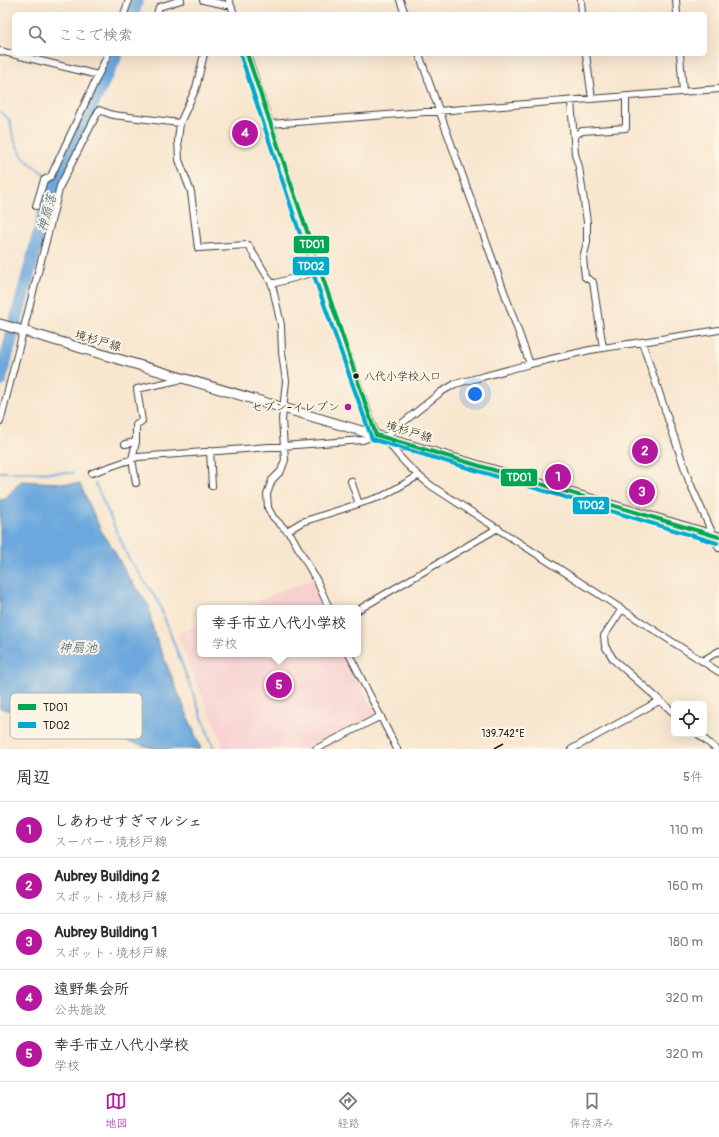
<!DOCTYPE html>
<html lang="ja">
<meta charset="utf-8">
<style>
:root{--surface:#fff;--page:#f2f2f3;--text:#2b2b33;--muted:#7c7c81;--line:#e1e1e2;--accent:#b5179e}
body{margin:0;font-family:Pangolin,"Klee One",sans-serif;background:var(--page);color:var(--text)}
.controls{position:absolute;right:12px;bottom:12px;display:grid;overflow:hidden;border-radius:6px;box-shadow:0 4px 16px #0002}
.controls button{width:36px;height:36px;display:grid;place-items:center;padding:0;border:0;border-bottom:1px solid var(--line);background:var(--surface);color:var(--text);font:20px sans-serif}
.you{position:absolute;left:475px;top:394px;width:14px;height:14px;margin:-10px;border:3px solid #fff;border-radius:50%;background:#1a73e8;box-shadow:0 0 0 6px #1a73e833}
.badge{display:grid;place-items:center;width:26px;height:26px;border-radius:50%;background:var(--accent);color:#fff;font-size:13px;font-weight:700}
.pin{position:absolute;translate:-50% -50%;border:2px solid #fff;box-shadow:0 1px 4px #0006}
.popup{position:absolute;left:197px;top:605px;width:164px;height:52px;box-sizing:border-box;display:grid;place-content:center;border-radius:6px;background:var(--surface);filter:drop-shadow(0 1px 3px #0005);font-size:13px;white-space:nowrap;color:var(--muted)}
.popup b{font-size:15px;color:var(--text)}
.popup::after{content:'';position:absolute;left:50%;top:100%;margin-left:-8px;border:8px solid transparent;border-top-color:var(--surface)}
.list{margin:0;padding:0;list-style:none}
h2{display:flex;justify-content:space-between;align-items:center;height:52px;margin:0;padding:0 16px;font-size:17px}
h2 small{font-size:13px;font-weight:400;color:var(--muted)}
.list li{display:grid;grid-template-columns:26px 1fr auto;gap:12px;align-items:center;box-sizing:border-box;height:56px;padding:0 16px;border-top:1px solid var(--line)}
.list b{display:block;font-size:15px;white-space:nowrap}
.list p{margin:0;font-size:13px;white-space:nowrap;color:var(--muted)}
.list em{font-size:13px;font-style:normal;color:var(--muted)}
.icon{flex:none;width:22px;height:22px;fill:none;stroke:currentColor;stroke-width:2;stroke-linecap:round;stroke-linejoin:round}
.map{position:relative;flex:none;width:719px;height:749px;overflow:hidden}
.search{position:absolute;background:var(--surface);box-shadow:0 4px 16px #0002;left:12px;right:12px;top:12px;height:44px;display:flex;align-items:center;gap:10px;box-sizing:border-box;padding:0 14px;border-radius:6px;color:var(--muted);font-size:15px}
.sheet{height:332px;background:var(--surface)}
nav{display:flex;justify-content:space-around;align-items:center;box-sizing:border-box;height:56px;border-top:1px solid var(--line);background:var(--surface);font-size:11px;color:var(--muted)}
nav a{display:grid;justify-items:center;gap:2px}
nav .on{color:var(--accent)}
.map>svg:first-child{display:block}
</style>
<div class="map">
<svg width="719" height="749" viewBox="0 0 719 749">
<rect width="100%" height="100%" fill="#fcf5e5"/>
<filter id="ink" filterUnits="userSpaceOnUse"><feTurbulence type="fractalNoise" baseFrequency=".025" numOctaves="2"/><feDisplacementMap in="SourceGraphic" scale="8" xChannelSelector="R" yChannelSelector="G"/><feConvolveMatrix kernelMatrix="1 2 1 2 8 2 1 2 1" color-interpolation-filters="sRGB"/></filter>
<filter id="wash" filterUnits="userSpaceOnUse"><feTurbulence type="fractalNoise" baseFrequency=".012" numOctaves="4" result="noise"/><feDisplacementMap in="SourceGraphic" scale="16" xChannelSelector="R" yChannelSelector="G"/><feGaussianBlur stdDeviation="0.9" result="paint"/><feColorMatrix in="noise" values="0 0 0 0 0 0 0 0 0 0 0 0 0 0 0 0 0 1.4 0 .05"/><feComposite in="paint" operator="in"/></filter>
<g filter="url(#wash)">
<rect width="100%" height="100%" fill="#f8e6cf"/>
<path fill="#f7d0d0" d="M312,579L324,608H240Z
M200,624V654H345L376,715L305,749H223L218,732L185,655L178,634Z"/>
<path fill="#6ca8dd" stroke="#44627c" d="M21,481L80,484L104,537L108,540L128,576L150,607L149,609L154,633L201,749H157L0,708V499L4,500Z"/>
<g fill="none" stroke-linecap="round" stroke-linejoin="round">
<path stroke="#6ca8dd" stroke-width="2" d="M0,112L10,120C15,157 27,162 55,181
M0,472L73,473
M95,483L129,559L158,601L214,749"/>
<path stroke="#6ca8dd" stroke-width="13" d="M133,14L137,0
M0,381L45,211L55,181L117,54"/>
</g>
</g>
<g filter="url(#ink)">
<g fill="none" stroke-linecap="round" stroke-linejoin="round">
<defs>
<path id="minor" d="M203,0L226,5L230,4
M229,0L234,14
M400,0L405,14
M581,0L582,14
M676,0L677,14
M124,14L129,0
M157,14L159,7L181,0
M0,51L98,75
M204,54L196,88L180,123L178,140L179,160L191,192L198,248L248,245L272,284L281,325L282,353L286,381L282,420L285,460L281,471L272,480L267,494L268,508L273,517L291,535L317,581L329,608
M419,54L530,364
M586,54L592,99
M680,54L683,92
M571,101L575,154L579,167L587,222V242L583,258L585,277L593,282L603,348
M270,124L719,89
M574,136L582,131L626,128V97
M36,206L44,180L51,176L108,54
M272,284L319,271
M719,330L590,350L530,364L455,384L441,392L385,437C398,458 414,473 433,487L719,672
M642,342L689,481L719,548
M0,422L60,186L99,110L113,115L180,123
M125,444L136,442
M210,451L212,486
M92,473L138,457L363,440L376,435L319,271L247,54
M351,481L359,504
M136,483L132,459L136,442V425L142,421L137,389L183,379
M287,531L302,522L383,496L418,476
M622,609L604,636L605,646L614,660L674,713
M358,610L498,528
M349,654L397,749
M702,661L719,651
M698,734L716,749
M316,749L381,716
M572,749L659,701"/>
<path id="primary" d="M0,324L719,537"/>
</defs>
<use href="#minor" stroke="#3d3a37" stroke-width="8"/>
<use href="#primary" stroke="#3d3a37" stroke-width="11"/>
<use href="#minor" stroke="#fff" stroke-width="6"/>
<use href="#primary" stroke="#fff" stroke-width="9"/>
<defs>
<path id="bus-1" d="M247,54L376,435
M376,435L719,537"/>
<path id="bus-2" d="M241,56L313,273L372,439L717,543"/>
</defs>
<use href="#bus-1" stroke="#fcf5e5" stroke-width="7"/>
<use href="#bus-2" stroke="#fcf5e5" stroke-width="7"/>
<use href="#bus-1" stroke="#00a651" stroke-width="4"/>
<use href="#bus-2" stroke="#00a9ce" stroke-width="4"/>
</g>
</g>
<path fill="none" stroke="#1c1c1c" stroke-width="1.5" d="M494,749L503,744"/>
<circle fill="#1c1c1c" stroke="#fcf5e5" stroke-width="1.5" cx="356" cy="376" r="3.5"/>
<circle fill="#b5179e" stroke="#fcf5e5" stroke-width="1.5" cx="348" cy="407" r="4"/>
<g text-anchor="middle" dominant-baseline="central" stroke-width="4" stroke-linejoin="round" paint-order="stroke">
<g font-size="11" fill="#1c1c1c" stroke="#fcf5e5" text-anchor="start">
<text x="364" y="376">八代小学校入口</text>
</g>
<g font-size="12" fill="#1c1c1c" stroke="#fcf5e5">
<text transform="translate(98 341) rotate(16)">境杉戸線</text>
<text transform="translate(409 432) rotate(17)">境杉戸線</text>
</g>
<g font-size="12" fill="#1c1c1c" stroke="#fcf5e5" text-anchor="end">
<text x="340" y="407">セブン-イレブン</text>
</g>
<g font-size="13" font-style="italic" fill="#405b73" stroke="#fcf5e5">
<text transform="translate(47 213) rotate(-74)">神扇落</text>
<text x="78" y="648">神扇池</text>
</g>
</g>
<rect x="10" y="693" width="132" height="46" rx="6" fill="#fcf5e5" stroke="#b9b4a9" stroke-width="1"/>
<rect x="18" y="704" width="18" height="6" fill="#00a651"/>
<rect x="18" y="722" width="18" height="6" fill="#00a9ce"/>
<g font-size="11" fill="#1c1c1c">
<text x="43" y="711">TD01</text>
<text x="43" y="729">TD02</text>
</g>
<g font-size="10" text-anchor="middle" fill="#1c1c1c" stroke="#fcf5e5" stroke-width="4" stroke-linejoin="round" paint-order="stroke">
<text x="503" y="737">139.742°E</text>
</g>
<g stroke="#fcf5e5" stroke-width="1.5">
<rect x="293" y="235" width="37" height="19" rx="4" fill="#00a651"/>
<rect x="292" y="256" width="38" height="20" rx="4" fill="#00a9ce"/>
<rect x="500" y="468" width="38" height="19" rx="4" fill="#00a651"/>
<rect x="572" y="496" width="38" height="19" rx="4" fill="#00a9ce"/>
</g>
<g font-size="11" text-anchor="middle" font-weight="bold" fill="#fff">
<text x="312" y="248">TD01</text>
<text x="311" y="270">TD02</text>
<text x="519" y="481">TD01</text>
<text x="591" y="509">TD02</text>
</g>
</svg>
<div class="controls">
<button><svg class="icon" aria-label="locate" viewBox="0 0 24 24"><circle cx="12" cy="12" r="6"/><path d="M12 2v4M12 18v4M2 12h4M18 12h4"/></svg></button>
</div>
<div class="you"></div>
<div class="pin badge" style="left:558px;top:477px">1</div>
<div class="pin badge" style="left:645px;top:451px">2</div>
<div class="pin badge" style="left:642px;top:492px">3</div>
<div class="pin badge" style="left:245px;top:133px">4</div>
<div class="pin badge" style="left:279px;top:685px">5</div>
<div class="popup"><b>幸手市立八代小学校</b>学校</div>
<div class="search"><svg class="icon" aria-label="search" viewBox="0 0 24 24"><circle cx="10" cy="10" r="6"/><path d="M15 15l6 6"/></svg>ここで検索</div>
</div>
<section class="sheet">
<h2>周辺<small>5件</small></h2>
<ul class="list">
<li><span class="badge">1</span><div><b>しあわせすぎマルシェ</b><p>スーパー · 境杉戸線</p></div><em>110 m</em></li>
<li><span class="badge">2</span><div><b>Aubrey Building 2</b><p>スポット · 境杉戸線</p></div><em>160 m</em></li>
<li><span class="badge">3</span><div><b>Aubrey Building 1</b><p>スポット · 境杉戸線</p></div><em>180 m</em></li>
<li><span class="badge">4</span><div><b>遠野集会所</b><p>公共施設</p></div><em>320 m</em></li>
<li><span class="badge">5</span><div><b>幸手市立八代小学校</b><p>学校</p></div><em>320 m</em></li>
</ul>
</section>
<nav>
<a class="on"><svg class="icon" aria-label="map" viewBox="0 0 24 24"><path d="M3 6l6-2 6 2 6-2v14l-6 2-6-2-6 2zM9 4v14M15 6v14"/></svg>地図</a>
<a><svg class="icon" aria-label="directions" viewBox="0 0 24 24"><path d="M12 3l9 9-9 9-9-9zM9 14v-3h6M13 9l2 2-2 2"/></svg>経路</a>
<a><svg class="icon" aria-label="saved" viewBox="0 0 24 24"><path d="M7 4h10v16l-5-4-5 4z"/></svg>保存済み</a>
</nav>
